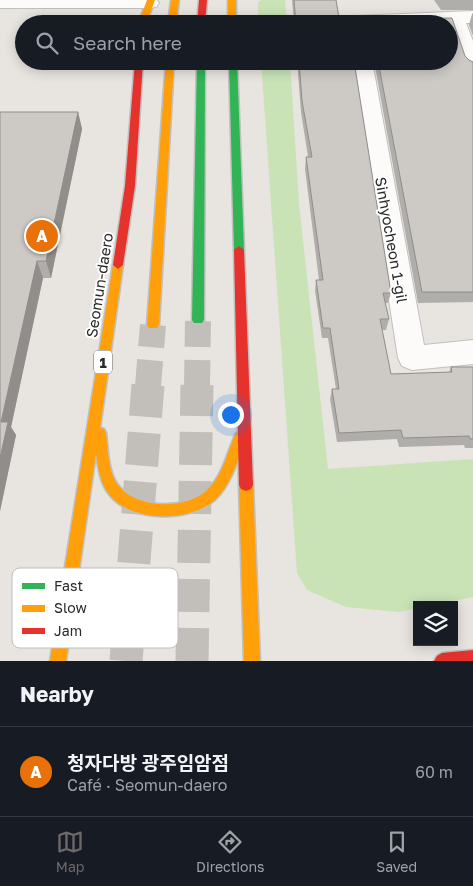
<!DOCTYPE html>
<meta charset="utf-8">
<style>
:root{--surface:#171b24;--page:#242831;--text:#f1f3f6;--muted:#9ea1a6;--line:#363941;--accent:#6c6a69}
body{margin:0;font-family:"Golos Text","Noto Sans KR",sans-serif;background:var(--page);color:var(--text)}
.controls{position:absolute;right:15px;bottom:15px;display:grid;overflow:hidden;border-radius:0px;box-shadow:0 2px 12px #0003}
.controls button{width:45px;height:45px;display:grid;place-items:center;padding:0;border:0;border-bottom:1px solid var(--line);background:var(--surface);color:var(--text);font:25px sans-serif}
.you{position:absolute;left:230px;top:414px;width:18px;height:18px;margin:-12px;border:4px solid #fff;border-radius:50%;background:#1a73e8;box-shadow:0 0 0 8px #1a73e833}
.badge{display:grid;place-items:center;width:32px;height:32px;border-radius:50%;background:var(--accent);color:#fff;font-size:16px;font-weight:700}
.pin{position:absolute;translate:-50% -50%;border:2px solid #fff;box-shadow:0 1px 5px #0006}
.list{margin:0;padding:0;list-style:none}
h2{display:flex;justify-content:space-between;align-items:center;height:65px;margin:0;padding:0 20px;font-size:21px}
h2 small{font-size:16px;font-weight:400;color:var(--muted)}
.list li{display:grid;grid-template-columns:32px 1fr auto;gap:15px;align-items:center;box-sizing:border-box;height:90px;padding:0 20px;border-top:1px solid var(--line)}
.list b{display:block;font-size:19px;white-space:nowrap}
.list p{margin:0;font-size:16px;white-space:nowrap;color:var(--muted)}
.list em{font-size:16px;font-style:normal;color:var(--muted)}
.icon{flex:none;width:28px;height:28px;fill:none;stroke:currentColor;stroke-width:2;stroke-linecap:round;stroke-linejoin:round}
.map{position:relative;flex:none;width:473px;height:661px;overflow:hidden}
.search{position:absolute;background:var(--surface);box-shadow:0 2px 12px #0003;left:15px;right:15px;top:15px;height:55px;display:flex;align-items:center;gap:12px;box-sizing:border-box;padding:0 18px;border-radius:28px;color:var(--muted);font-size:19px}
.sheet{height:155px;background:var(--surface)}
nav{display:flex;justify-content:space-around;align-items:center;box-sizing:border-box;height:70px;border-top:1px solid var(--line);background:var(--surface);font-size:14px;color:var(--muted)}
nav a{display:grid;justify-items:center;gap:2px}
nav .on{color:var(--accent)}
.map>svg:first-child{display:block}
</style>
<div class="map">
<svg width="473" height="661" viewBox="0 0 473 661">
<rect width="100%" height="100%" fill="#e8e4df"/>
<path fill="#c9e3b7" d="M262,0H285L287,24H258V2Z
M261,61H290L299,204L328,469L473,459V597L435,605H417V608L399,612L346,607L307,590L297,573Z"/>
<g fill="none" stroke-linecap="round" stroke-linejoin="round">
<path stroke="#c2bfbb" stroke-width="26" stroke-dasharray="26 13" stroke-linecap="butt" d="M148,386L153,325
M197,386L198,320"/>
<path stroke="#c2bfbb" stroke-width="33" stroke-dasharray="33 16" stroke-linecap="butt" d="M126,661L148,385
M192,661L197,385"/>
<defs>
<path id="street" d="M0,0H157L159,3L156,7L150,8H0Z
M473,11V23H466L473,41V72L466,70L463,66L449,24L346,22L348,18L355,16Z
M352,61H372L424,345L473,340V364L412,370L402,366L398,358Z"/>
<path id="fast" d="M197,61H205L204,320L202,323H194L192,320Z
M229,61H237L244,250L239,254L234,250Z"/>
<path id="slow" d="M147,0H155L146,24H138Z
M171,0H179L176,24H168Z
M228,0H236V24H228Z
M166,61H174L159,325L157,328H149L147,325Z
M118,261L123,265L100,428L104,429L106,433C108,449 108,472 118,485C136,509 184,510 206,491C223,476 227,452 236,433L240,431L244,433L246,437C239,457 232,483 216,499C191,523 129,523 108,493C100,482 98,467 96,453L66,661H50L113,265Z
M246,479L251,481L253,485L260,661H244L239,485L241,481Z"/>
<path id="jam" d="M199,0H207L205,24H197Z
M135,61H143L135,186L123,265L118,269L113,265L125,186Z
M239,246L244,250L253,485L251,489L246,491L241,489L239,485L234,250Z
M473,650V661H434L437,656L442,653Z"/>
</defs>
<use href="#street" stroke="#c1c0c0" stroke-width="2"/>
<use href="#fast" stroke="#c1c0c0" stroke-width="3"/>
<use href="#slow" stroke="#c1c0c0" stroke-width="3"/>
<use href="#jam" stroke="#c1c0c0" stroke-width="3"/>
<use href="#street" fill="#fcfbfa" fill-rule="evenodd"/>
<use href="#fast" fill="#30b455" fill-rule="evenodd"/>
<use href="#slow" fill="#ff9f0a" fill-rule="evenodd"/>
<use href="#jam" fill="#e5322d" fill-rule="evenodd"/>
</g>
<path fill="#b0aeaa" d="M292,0H336L340,24H294Z
M434,0H473V10H441Z
M473,13V36L469,25L472,14Z
M465,56L469,60L473,62V302L418,303L374,61H449Z
M297,61H354L391,293L388,303H385L389,319L386,330H382L391,374L449,372L451,367H473V448H465L464,445L399,447L397,439L337,442L330,399L332,389H336L328,338H322L315,291L316,280H319L305,169L306,157H308L301,112Z
M0,112H78L82,129L51,278H43L11,427L16,435L0,511Z"/>
<path fill="#908d8b" d="M78,112L82,129L51,278L46,261Z
M37,261L43,278L11,427L16,435L0,511V458L1,422Z"/>
<path fill="#cdcac6" stroke="#908d8b" d="M294,0H336L340,24H296Z
M452,18L465,56L469,60L473,62V292H422L378,61H449V24H367L376,20Z
M299,61H354L391,293H383L389,319H380L391,374L452,372L451,367H473V439H470L469,436L403,438L401,430L339,433L332,389H339L330,328H323L316,280H323L306,157H312L302,101Z
M0,112H78L46,261H37L1,422H8L0,458Z"/>
<g text-anchor="middle" dominant-baseline="central" stroke-width="4" stroke-linejoin="round" paint-order="stroke">
<rect fill="#fff" stroke="#696969" stroke-width="1" x="94" y="350.5" width="18" height="23" rx="4"/>
<g font-size="14" font-weight="bold" fill="#292929">
<text x="103" y="362">1</text>
</g>
<g font-size="15" fill="#292929" stroke="#fff">
<text transform="translate(392 240) rotate(80)">Sinhyocheon 1-gil</text>
<text transform="translate(99 285) rotate(-81)">Seomun-daero</text>
</g>
</g>
<rect x="12" y="568" width="166" height="80" rx="8" fill="#fff" stroke="#bfbfbf" stroke-width="1"/>
<rect x="22" y="583" width="23" height="6" fill="#30b455"/>
<rect x="22" y="605" width="23" height="7" fill="#ff9f0a"/>
<rect x="22" y="628" width="23" height="6" fill="#e5322d"/>
<g font-size="14" fill="#292929">
<text x="54" y="591">Fast</text>
<text x="54" y="613">Slow</text>
<text x="54" y="636">Jam</text>
</g>
</svg>
<div class="controls">
<button><svg class="icon" aria-label="layers" viewBox="0 0 24 24"><path d="M12 4l9 5-9 5-9-5zM3 14l9 5 9-5"/></svg></button>
</div>
<div class="you"></div>
<div class="pin badge" style="left:42px;top:236px;background:#e8710a">A</div>
<div class="search"><svg class="icon" aria-label="search" viewBox="0 0 24 24"><circle cx="10" cy="10" r="6"/><path d="M15 15l6 6"/></svg>Search here</div>
</div>
<section class="sheet">
<h2>Nearby<small></small></h2>
<ul class="list">
<li><span class="badge" style="background:#e8710a">A</span><div><b>청자다방 광주임암점</b><p>Café · Seomun-daero</p></div><em>60 m</em></li>
</ul>
</section>
<nav>
<a class="on"><svg class="icon" aria-label="map" viewBox="0 0 24 24"><path d="M3 6l6-2 6 2 6-2v14l-6 2-6-2-6 2zM9 4v14M15 6v14"/></svg>Map</a>
<a><svg class="icon" aria-label="directions" viewBox="0 0 24 24"><path d="M12 3l9 9-9 9-9-9zM9 14v-3h6M13 9l2 2-2 2"/></svg>Directions</a>
<a><svg class="icon" aria-label="saved" viewBox="0 0 24 24"><path d="M7 4h10v16l-5-4-5 4z"/></svg>Saved</a>
</nav>
